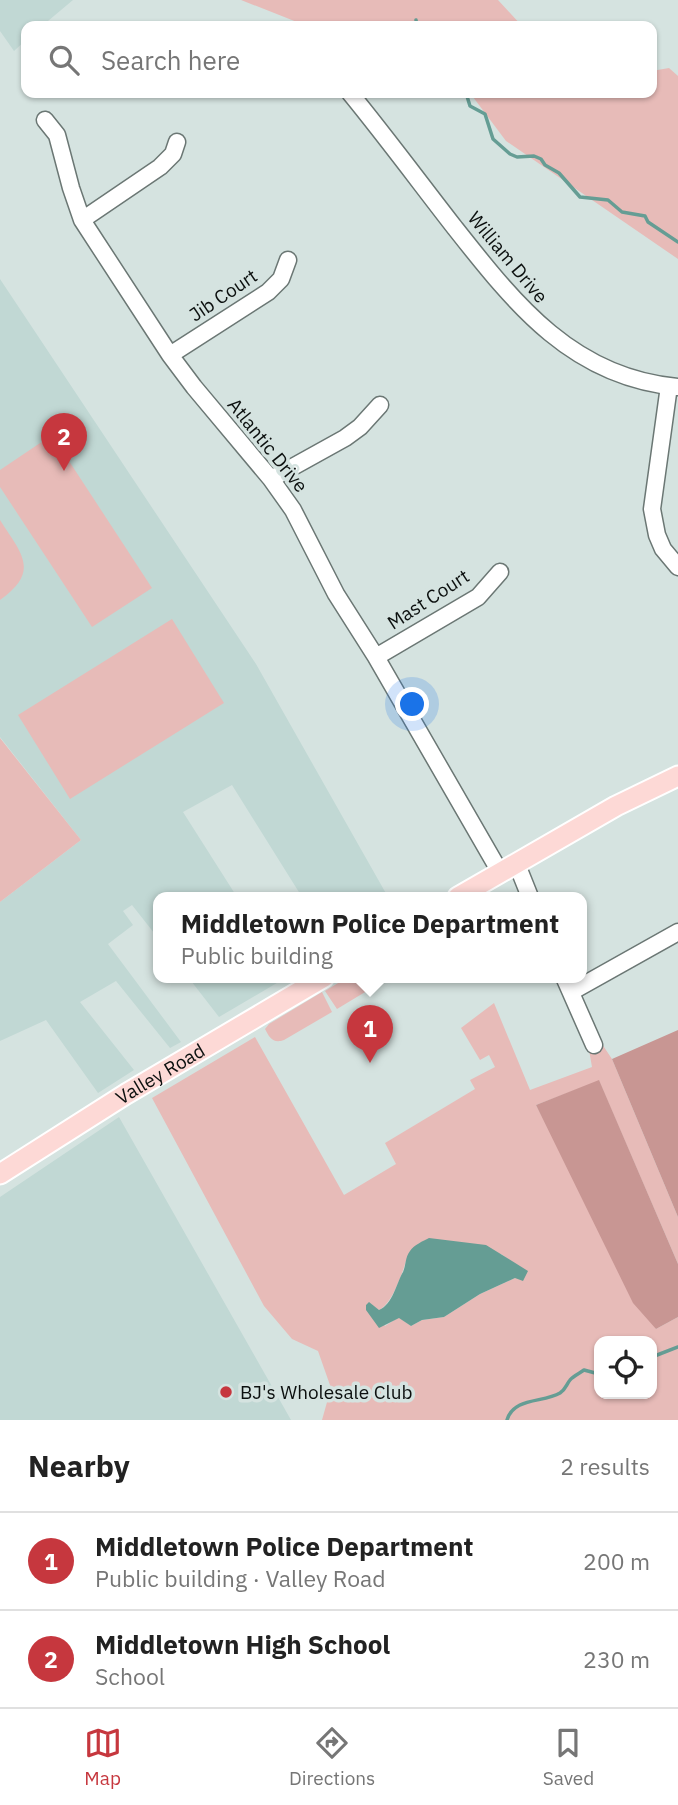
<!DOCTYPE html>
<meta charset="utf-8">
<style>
:root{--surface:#fff;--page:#f6f6f6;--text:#222;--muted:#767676;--line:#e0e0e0;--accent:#c6373e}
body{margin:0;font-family:"IBM Plex Sans",sans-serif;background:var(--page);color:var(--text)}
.controls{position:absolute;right:21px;bottom:21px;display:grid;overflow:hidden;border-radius:14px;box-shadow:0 2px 5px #0004}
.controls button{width:63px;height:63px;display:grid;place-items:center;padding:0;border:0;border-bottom:2px solid var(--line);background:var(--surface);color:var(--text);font:35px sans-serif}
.you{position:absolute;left:413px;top:705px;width:24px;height:24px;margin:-18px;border:5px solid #fff;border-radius:50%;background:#1a73e8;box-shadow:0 0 0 10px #1a73e833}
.badge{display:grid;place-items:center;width:46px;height:46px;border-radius:50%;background:var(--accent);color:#fff;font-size:23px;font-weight:700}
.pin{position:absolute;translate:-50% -58px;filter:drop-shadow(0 2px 4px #0008)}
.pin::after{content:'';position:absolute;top:37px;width:24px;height:21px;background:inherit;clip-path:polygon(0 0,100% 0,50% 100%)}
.popup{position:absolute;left:153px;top:892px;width:434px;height:91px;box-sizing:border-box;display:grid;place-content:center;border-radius:14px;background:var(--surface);filter:drop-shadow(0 2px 5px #0005);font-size:23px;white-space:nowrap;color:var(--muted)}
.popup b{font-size:26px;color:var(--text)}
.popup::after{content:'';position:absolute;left:50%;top:100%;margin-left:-14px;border:14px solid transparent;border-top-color:var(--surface)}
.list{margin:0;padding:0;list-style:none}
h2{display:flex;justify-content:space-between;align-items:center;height:91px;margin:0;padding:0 28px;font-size:30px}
h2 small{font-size:23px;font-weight:400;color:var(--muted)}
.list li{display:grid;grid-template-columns:46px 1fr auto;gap:21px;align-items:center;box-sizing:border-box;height:98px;padding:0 28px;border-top:2px solid var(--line)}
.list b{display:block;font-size:26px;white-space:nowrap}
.list p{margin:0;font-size:23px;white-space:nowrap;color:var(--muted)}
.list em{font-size:23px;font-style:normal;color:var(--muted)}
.icon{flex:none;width:38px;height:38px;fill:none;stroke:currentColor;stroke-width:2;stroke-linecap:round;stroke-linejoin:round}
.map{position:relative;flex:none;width:678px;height:1420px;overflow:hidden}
.search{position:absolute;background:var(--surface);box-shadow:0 2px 5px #0004;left:21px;right:21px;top:21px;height:77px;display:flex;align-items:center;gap:18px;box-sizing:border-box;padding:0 24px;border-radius:14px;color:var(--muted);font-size:26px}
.sheet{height:287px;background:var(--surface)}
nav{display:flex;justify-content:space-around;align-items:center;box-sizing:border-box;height:98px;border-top:2px solid var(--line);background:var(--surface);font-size:19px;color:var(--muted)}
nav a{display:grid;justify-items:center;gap:4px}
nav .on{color:var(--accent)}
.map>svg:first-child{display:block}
</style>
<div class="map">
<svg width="678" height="1420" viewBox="0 0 678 1420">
<rect width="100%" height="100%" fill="#d5e3e0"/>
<path fill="#c1d8d4" d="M0,0H73L42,26H26V40L14,51L0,31Z
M0,279L256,664L388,897H302L232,785L183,812L237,897H158V938L132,905L123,911L133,925L108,944L181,1042L170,1048L116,981L80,1002L134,1070L98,1093L46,1020L0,1041V902L81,840L0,737Z
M188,977H287L219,1017Z
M119,1117L291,1420H0V1197Z"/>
<path fill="#e7bbb8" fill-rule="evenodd" d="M241,0H498L522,26H307Z
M669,68L678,76V259L506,141L470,93H652V71Z
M52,435L152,588L92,627L0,487V470Z
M0,520C21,553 41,571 0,600Z
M172,619L224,703L70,799L18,715Z
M0,738L81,840L0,902Z
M348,977H390L337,1009L325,991Z
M322,992L332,1012L284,1040C273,1044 269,1037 265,1029L269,1024Z
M494,1003L530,1090L592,1067L589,1050L602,1044L612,1059L678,1217V1264L599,1081L536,1105L656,1329L678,1317V1420H322L331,1388L318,1351L292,1339L264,1306L152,1098L255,1037L344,1195L396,1164L385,1143L475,1089L470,1080L495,1067L489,1055L480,1060L461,1028ZM501,1254L519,1267L515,1278L480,1294L444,1317L422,1320L411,1326L399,1317L385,1326L369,1303L379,1310C392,1304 402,1274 406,1261ZM599,1341H652V1394H599Z"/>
<path fill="#c89693" d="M678,1030V1217L612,1059Z
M599,1080L678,1264V1317L656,1329L633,1303L536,1105Z"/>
<path fill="#659d94" d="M429,1238L486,1245L528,1271L523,1281L515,1278L480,1294L444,1317L422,1320L411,1326L399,1318L379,1328L366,1310V1305L369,1302L379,1310C393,1304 396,1284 403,1272C406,1266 405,1257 410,1251C414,1245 423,1241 429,1238Z"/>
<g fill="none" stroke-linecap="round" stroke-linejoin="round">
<path stroke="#659d94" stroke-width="3.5" d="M416,20L417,26
M466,93L470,106L485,114L493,139L510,154L517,157L534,156L541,159L545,165L559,173L580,197L608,200L622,212L645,216L648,222L678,242
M652,1357L678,1347
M507,1420C514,1397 543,1403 560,1393C566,1389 566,1385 570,1380C573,1376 580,1373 584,1370L599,1374"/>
<defs>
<path id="minor" d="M350,93C386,137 420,183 455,228C515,304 573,378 678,387
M45,120L57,135L71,188L82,220L170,355L194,387L271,479L293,510L336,594L376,657L500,872
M82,220L160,167L173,154L177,142
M170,355L268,292L281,279L288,260
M669,386L652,509L657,535L663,549L678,567
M271,479L345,438L360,427L380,405
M376,657L478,597L500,572
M516,862L530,897
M564,977L594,1045
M571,992L678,932"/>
<g id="major">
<path d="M458,897L616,806L678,776"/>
<path id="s1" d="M0,1174L126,1094L324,977"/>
</g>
</defs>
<use href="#minor" stroke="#6b7774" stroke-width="19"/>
<use href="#major" stroke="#fff" stroke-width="23"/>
<use href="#minor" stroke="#fff" stroke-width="16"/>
<use href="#major" stroke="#fdd9d6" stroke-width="19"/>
</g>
<circle fill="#c6373e" stroke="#d5e3e0" stroke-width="2.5" cx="226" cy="1392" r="7"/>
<g text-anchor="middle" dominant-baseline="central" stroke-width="7" stroke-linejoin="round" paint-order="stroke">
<g font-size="19" fill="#0c100f" stroke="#d5e3e0">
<text transform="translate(508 257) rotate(50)">William Drive</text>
<text transform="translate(223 295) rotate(-34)">Jib Court</text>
<text transform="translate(268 445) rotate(51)">Atlantic Drive</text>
<text transform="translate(428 599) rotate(-33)">Mast Court</text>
<text stroke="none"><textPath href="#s1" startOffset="189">Valley Road</textPath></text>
</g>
<g font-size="19" fill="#0c100f" stroke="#d5e3e0" text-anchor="start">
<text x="240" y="1392">BJ's Wholesale Club</text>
</g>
</g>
</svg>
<div class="controls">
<button><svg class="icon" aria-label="locate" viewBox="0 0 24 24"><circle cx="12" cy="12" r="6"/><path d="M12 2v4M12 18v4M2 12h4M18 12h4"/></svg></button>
</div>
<div class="you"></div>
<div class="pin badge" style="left:370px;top:1063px">1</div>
<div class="popup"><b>Middletown Police Department</b>Public building</div>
<div class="pin badge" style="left:64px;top:471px">2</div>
<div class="search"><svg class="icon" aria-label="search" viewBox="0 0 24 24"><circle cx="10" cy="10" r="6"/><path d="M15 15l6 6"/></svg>Search here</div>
</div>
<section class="sheet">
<h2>Nearby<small>2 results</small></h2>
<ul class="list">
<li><span class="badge">1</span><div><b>Middletown Police Department</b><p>Public building · Valley Road</p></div><em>200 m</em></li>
<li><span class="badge">2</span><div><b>Middletown High School</b><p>School</p></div><em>230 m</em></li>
</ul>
</section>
<nav>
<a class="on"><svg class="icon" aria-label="map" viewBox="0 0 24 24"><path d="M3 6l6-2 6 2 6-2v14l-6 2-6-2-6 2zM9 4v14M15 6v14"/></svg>Map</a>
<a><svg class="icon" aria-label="directions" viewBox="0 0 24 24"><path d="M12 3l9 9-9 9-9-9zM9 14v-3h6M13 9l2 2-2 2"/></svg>Directions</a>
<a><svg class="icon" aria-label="saved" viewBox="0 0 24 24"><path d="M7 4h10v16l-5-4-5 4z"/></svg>Saved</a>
</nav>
